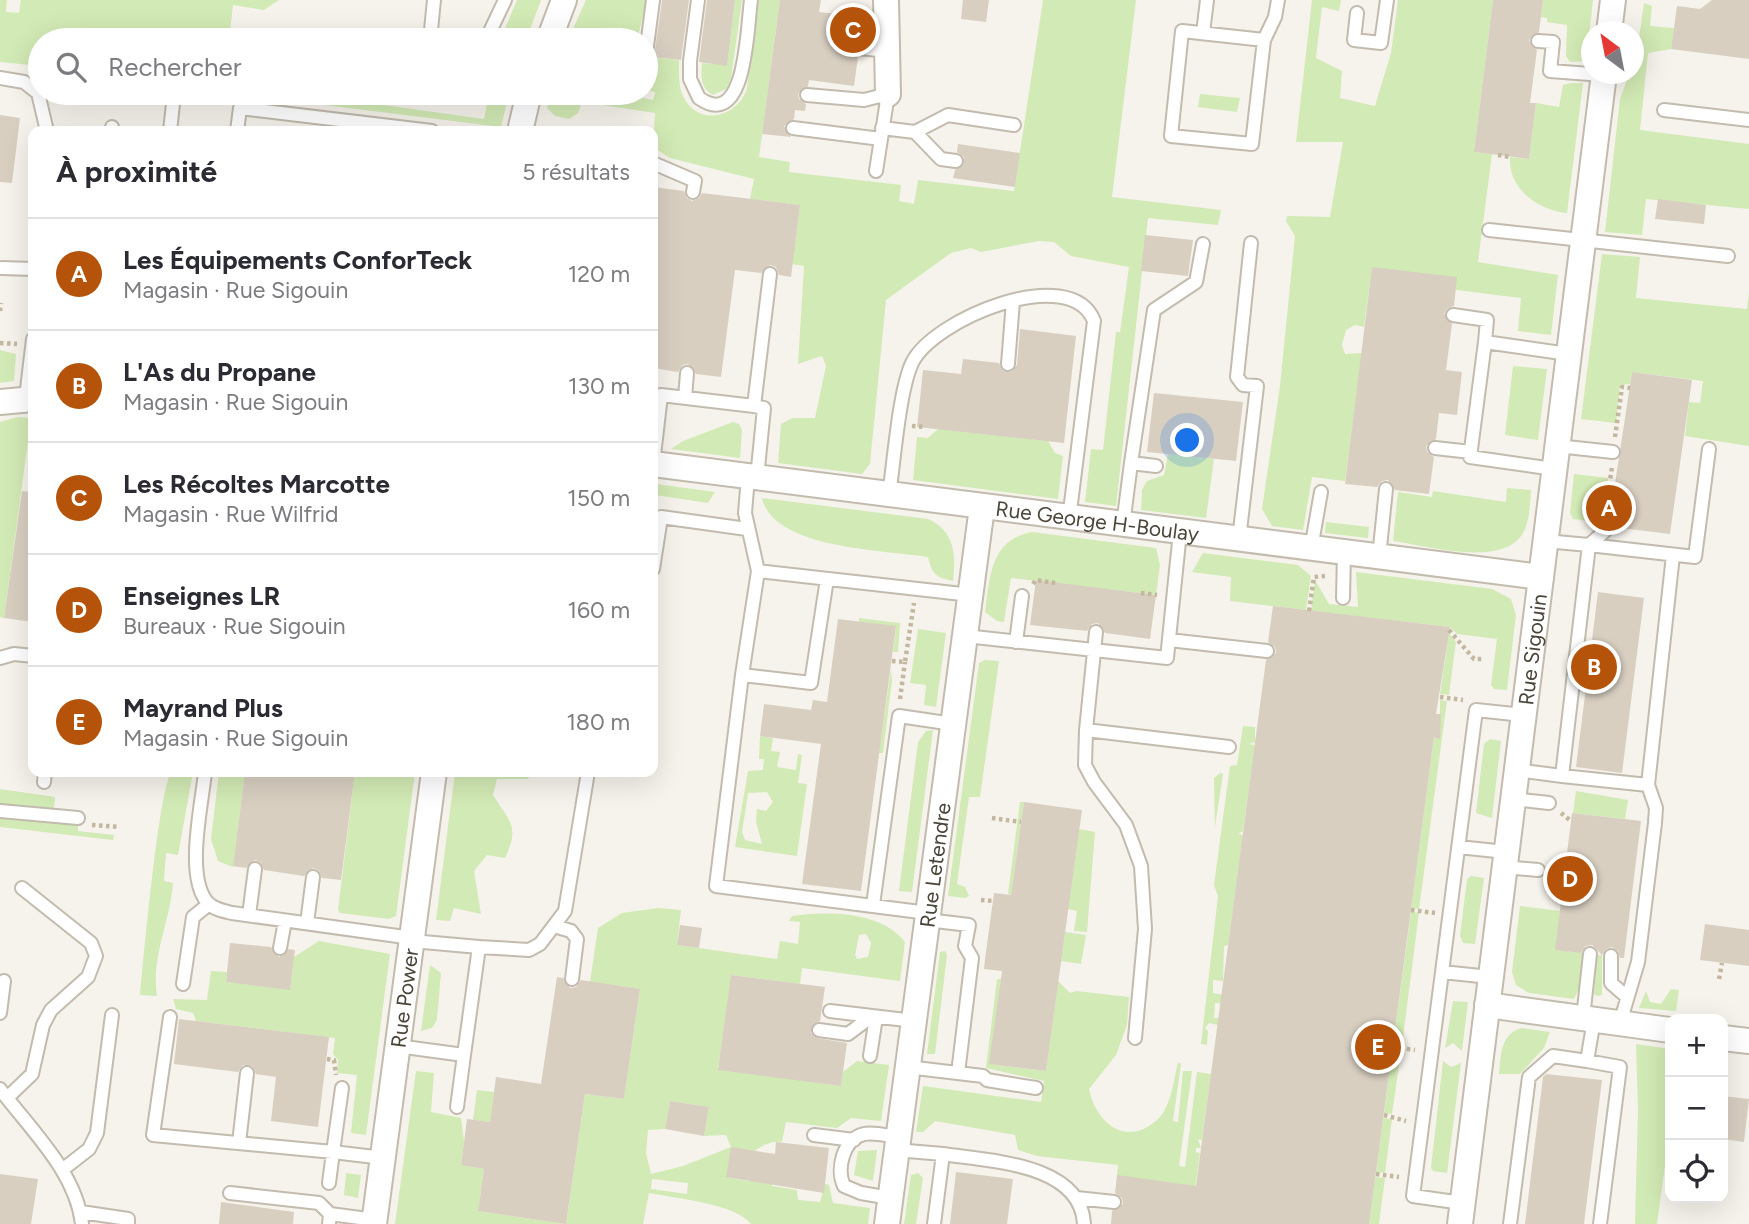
<!DOCTYPE html>
<html lang="fr">
<meta charset="utf-8">
<style>
:root{--surface:#fff;--page:#f2f2f3;--text:#2b2b33;--muted:#7c7c81;--line:#e1e1e2;--accent:#b45309}
body{margin:0;font-family:Figtree,sans-serif;background:var(--page);color:var(--text)}
.controls{position:absolute;right:21px;bottom:21px;display:grid;overflow:hidden;border-radius:14px;box-shadow:0 7px 28px #0002}
.controls button{width:63px;height:63px;display:grid;place-items:center;padding:0;border:0;border-bottom:2px solid var(--line);background:var(--surface);color:var(--text);font:35px sans-serif}
.compass{position:absolute;left:1581px;top:21px;width:63px;height:63px;border-radius:50%;background:var(--surface);box-shadow:0 7px 28px #0002;rotate:328deg}
.you{position:absolute;left:1188px;top:441px;width:24px;height:24px;margin:-18px;border:5px solid #fff;border-radius:50%;background:#1a73e8;box-shadow:0 0 0 10px #1a73e833}
.badge{display:grid;place-items:center;width:46px;height:46px;border-radius:50%;background:var(--accent);color:#fff;font-size:23px;font-weight:700}
.pin{position:absolute;translate:-50% -50%;border:4px solid #fff;box-shadow:0 2px 7px #0006}
.list{margin:0;padding:0;list-style:none}
h2{display:flex;justify-content:space-between;align-items:center;height:91px;margin:0;padding:0 28px;font-size:30px}
h2 small{font-size:23px;font-weight:400;color:var(--muted)}
.list li{display:grid;grid-template-columns:46px 1fr auto;gap:21px;align-items:center;box-sizing:border-box;height:112px;padding:0 28px;border-top:2px solid var(--line)}
.list b{display:block;font-size:26px;white-space:nowrap}
.list p{margin:0;font-size:23px;white-space:nowrap;color:var(--muted)}
.list em{font-size:23px;font-style:normal;color:var(--muted)}
.icon{flex:none;width:38px;height:38px;fill:none;stroke:currentColor;stroke-width:2;stroke-linecap:round;stroke-linejoin:round}
.map{position:relative;flex:none;width:1749px;height:1224px;overflow:hidden}
.search{position:absolute;background:var(--surface);box-shadow:0 7px 28px #0002;left:28px;top:28px;width:630px;height:77px;display:flex;align-items:center;gap:18px;box-sizing:border-box;padding:0 24px;border-radius:38px;color:var(--muted);font-size:26px}
.panel{position:absolute;background:var(--surface);box-shadow:0 7px 28px #0002;left:28px;top:126px;width:630px;height:651px;border-radius:14px}
.map>svg:first-child{display:block}
</style>
<div class="map">
<svg width="1749" height="1224" viewBox="0 0 1749 1224">
<rect width="100%" height="100%" fill="#f6f3ec"/>
<path fill="#d2eab5" fill-rule="evenodd" d="M0,0H7L6,12L19,13L21,0H279L264,10L233,5L229,40H40V66L0,62Z
M517,0H541L526,40H500Z
M586,0H647L637,40H568Z
M735,0H742L731,78L728,88L713,95C700,88 701,76 702,63L727,65Z
M759,0H780L759,157L790,162L789,172L901,185L899,201L914,204L918,180L1014,191L1043,0H1136L1112,197L1221,210L1218,225L1148,218L1116,506L1085,502L1091,449L1103,450L1116,332H1120L1129,267L1071,256L1054,242L1039,241L981,252L971,248L951,253L886,300L870,464L862,474L778,463L781,424L792,418H815L826,366L822,356L798,364L804,266L792,264L800,205L750,199L754,179L670,158L653,147L655,113L582,102L578,113L569,119L555,116L547,108L551,94L619,104L640,97L653,100L655,92L647,90L653,79L654,57L679,60C679,72 678,87 684,98C700,128 739,116 747,88Z
M1312,0H1341L1339,11L1322,7L1316,58L1342,71L1340,98L1375,106L1391,53L1398,0H1493L1474,152L1492,154L1478,262L1558,275L1551,335L1518,331L1521,298L1456,290L1372,267L1364,327L1355,325L1346,330L1342,345L1345,354L1362,353L1345,481L1312,477L1303,530L1272,526L1262,509L1280,386L1295,236L1286,221L1287,216L1330,217L1343,142H1296Z
M1543,0H1593L1586,61L1570,62L1566,56L1567,25L1547,22V18L1541,17Z
M1644,3L1652,6L1650,26L1674,28L1671,49L1648,53L1640,130L1749,144V209L1646,199L1642,235L1605,232L1620,99L1629,74H1634Z
M1571,83H1583L1567,213C1538,210 1508,189 1510,157L1529,159L1536,103L1559,107L1563,85Z
M227,93C313,93 399,107 484,119L488,99L507,102L501,127Z
M1200,94L1240,98L1237,112L1198,107Z
M1602,254L1640,257L1636,298L1747,309L1749,292V446L1685,436L1689,402L1700,403L1703,381L1632,372L1630,384L1620,385L1616,423L1581,419Z
M0,350L16,354L14,381L0,383Z
M1513,366L1547,369L1538,440L1505,435Z
M17,417L33,418V435L29,434L4,618L0,617V422Z
M733,422L739,424L742,430L740,458L671,449L683,441Z
M938,429L1048,441L1055,453L1063,456L1058,499L913,480L917,437L928,438Z
M1168,454L1214,459L1206,518L1141,510L1142,490L1147,481L1164,475Z
M1574,474L1608,478L1603,519L1598,518L1597,522L1573,519L1570,513Z
M656,484L715,492L708,503L655,495Z
M1507,488L1531,490C1530,503 1530,521 1523,533C1503,568 1428,546 1393,541L1398,492L1432,497L1433,491L1506,502Z
M762,498L928,519C955,531 956,555 953,581C935,577 932,574 928,557C885,550 773,549 762,498Z
M1326,522L1369,527L1368,538L1325,533Z
M1032,532L1156,548L1160,565L1156,595L1011,578L1004,622L997,621L985,612C990,577 990,540 1032,532Z
M1203,553L1298,565L1311,576L1306,610L1230,601L1231,577L1192,572Z
M1356,572L1492,589L1511,599L1516,615L1507,690L1494,689L1491,685L1497,639L1457,634L1450,627L1311,611L1315,580L1329,604L1358,607Z
M859,618L900,623L898,652H893L896,627L859,622Z
M918,629L946,633L936,707L924,705L926,685L910,683Z
M1449,633L1456,642L1449,695L1440,694Z
M985,660L999,661L980,797H969L957,884L965,887L969,896L965,898L948,896L979,663Z
M891,669L892,680L883,753H879Z
M1440,700L1447,701L1419,909L1411,908L1434,737L1440,738Z
M1243,726L1255,727V742L1249,744L1255,745L1243,831L1238,834L1243,835L1228,945L1224,946L1223,981L1213,980V993L1232,996L1230,1004L1215,1003L1214,1018L1227,1019L1218,1025L1209,1023L1205,1028L1208,1031L1207,1045L1201,1044L1218,896L1214,885L1230,766L1237,765Z
M933,730L912,892L899,891L918,742L926,731Z
M760,736L773,738L771,751L780,752L777,767L796,770L798,754L802,755L798,783L807,784L797,856L735,847L748,771L763,770L764,759H759ZM767,792L773,802L766,811L757,809L756,822L762,844L745,840L742,832L748,793Z
M1490,739L1501,741L1492,818L1476,813L1484,744Z
M172,772H193L178,855L166,853L164,881L173,883C170,922 151,957 157,996L140,995C143,965 159,783 172,772Z
M219,772H245L233,867L218,861L211,839Z
M355,772H415L396,916L389,919L340,913L338,910Z
M455,772L535,773L527,779H497L493,795C510,822 520,826 505,858L487,855L474,871L481,914L454,908L450,921L436,920Z
M1220,773L1223,774L1215,827L1214,778Z
M0,789L55,797L54,808L0,804Z
M1576,791L1628,800L1625,819L1573,813Z
M1020,802H1024L1011,895L1008,894Z
M0,816L78,825V831L114,835L113,840L0,827Z
M1079,829L1095,832L1087,932L1074,931L1077,911L1068,909Z
M1471,876L1484,878L1475,944L1463,943L1460,936L1467,879Z
M1520,906L1560,911L1556,950L1585,953L1581,984L1574,999L1529,993L1516,985L1512,972Z
M658,908L681,910L677,945L777,959L780,941L798,944L800,922L789,921L792,916C828,911 881,911 905,942L900,981L802,968L800,984L732,975L718,1069L841,1086L843,1072L857,1061L889,1065L881,1121L851,1118L837,1128L786,1122L782,1142C760,1139 741,1163 726,1177L748,1181L773,1176L772,1186L797,1190L798,1200L820,1202L825,1184L829,1185L833,1203L870,1208L868,1224H751C737,1204 675,1198 649,1193L643,1224H395L416,1071L434,1073L431,1112L461,1118L464,1141L461,1165L484,1169L478,1211L566,1224L585,1094L624,1099L640,989L590,982L598,928L622,913ZM866,934L871,943L868,957L857,959L855,955L859,935ZM670,1101L709,1107L704,1136L726,1135L731,1147L683,1166L651,1174L646,1153L648,1130L665,1129ZM652,1179L688,1183L687,1194L651,1189Z
M1411,912L1419,913L1402,1045L1393,1044Z
M1065,932L1086,935L1081,964L1061,961Z
M319,941L390,954L366,1135L351,1133L357,1075L337,1073L338,1060L333,1054L335,1038L196,1021L193,1013L176,1009L173,999L207,1000L211,971L227,972L226,982L290,989L294,957Z
M945,951L947,955L935,1054H927L940,952Z
M1597,955H1602V995L1597,996L1594,994Z
M430,965L441,973L437,1020L432,1028L421,1031Z
M997,979H1001L990,1064L1046,1071L1058,981L1070,993L1076,991L1129,997L1127,1025L1116,1055L1089,1089C1096,1124 1128,1149 1159,1118C1171,1106 1174,1079 1178,1062L1181,1064L1173,1121L1178,1122L1183,1071H1192L1179,1166L1185,1167L1197,1072L1211,1074L1202,1140L1198,1139L1201,1148H1196V1152L1200,1153L1190,1224L1117,1175L1118,1165L1037,1156L1018,1150L1015,1135L935,1121L923,1132H916L923,1086L1041,1102L1044,1081L986,1068Z
M1671,989L1679,990L1676,1011L1639,1008L1646,991L1650,1002L1661,1004Z
M1453,1001L1468,1002L1462,1051L1453,1043L1445,1048Z
M1522,1028L1550,1032L1544,1048L1520,1074H1499C1501,1055 1500,1034 1522,1028Z
M1636,1044L1670,1049V1129L1657,1224H1635L1638,1110Z
M1392,1051H1401L1392,1114L1384,1113Z
M1443,1061L1451,1067L1461,1063L1447,1173L1433,1171L1431,1168Z
M477,1090L494,1092L490,1122L473,1120Z
M1383,1118L1392,1119L1385,1173L1376,1172Z
M877,1150L873,1181L854,1175L858,1151Z
M346,1173L361,1175L358,1198L344,1195Z
M918,1173L923,1178L916,1224H904L911,1175Z
M1375,1177L1385,1178L1379,1224H1369Z"/>
<path fill="#d8cfc1" d="M662,0H689L681,60L654,57Z
M707,0H735L727,66L699,62Z
M780,0H821L819,12L863,17L860,39L850,46L851,52L858,57L854,86L809,80L808,86L798,94L799,99L806,104L805,111L795,110L794,119L784,126L791,137L762,134Z
M963,0H989L986,22L961,19Z
M1493,0H1543L1539,32L1529,40L1531,45L1537,50L1530,103H1536L1529,159L1474,152Z
M1712,0H1749V59L1671,49L1677,6L1700,9Z
M0,115L20,118L12,183L0,182Z
M958,144L1020,153L1015,187L953,178L955,170L964,163V157L957,152Z
M653,187L684,191L687,198L692,201L699,198L702,193L800,205L791,277L779,275L776,267L770,265L761,273L735,270L721,377L696,374L688,364L683,365L678,372L653,368Z
M1658,199L1706,205L1704,224L1655,219Z
M1145,235L1193,240L1188,276L1141,271Z
M1372,267L1457,277L1454,306L1447,309L1444,314L1452,324L1446,370L1462,372L1457,415L1439,413L1436,439L1426,446L1427,452L1434,457L1429,494L1395,490L1388,480L1382,481L1377,487L1345,484Z
M1020,329L1076,336L1064,443L917,427L923,370L961,374L963,359L999,363L1003,371L1011,372L1017,365Z
M1632,372L1692,380L1670,534L1613,527L1609,523Z
M1154,393L1243,402L1236,461L1147,452Z
M22,491L33,492V622L4,618Z
M1036,580L1156,595L1150,639L1105,633L1098,623L1092,624L1087,631L1030,625Z
M1598,592L1644,598L1622,773L1576,767Z
M1273,606L1450,627L1436,714H1441L1440,739L1434,737L1369,1224H1111L1112,1211L1123,1204L1122,1198L1115,1193L1117,1175L1196,1186L1266,660L1276,653L1275,647L1268,642Z
M838,619L896,626L861,891L802,884L821,744L760,736L764,704L811,710L813,700L827,702Z
M245,772H355L341,880L322,878L319,871L313,868L304,876L264,870L261,863L255,860L246,868L233,866Z
M1024,802L1082,810L1046,1071L989,1064L1002,971L984,969L985,959L994,893L1011,895Z
M1572,813L1641,821L1624,958H1620L1618,951L1612,947L1606,949L1602,955L1592,945L1586,946L1581,953L1555,950Z
M1705,924L1749,930V966L1700,960Z
M680,925L702,928L699,948L677,945Z
M230,943L271,947L279,957L289,949L295,950L290,990L226,982Z
M731,975L825,987L820,1021L813,1024L811,1033L817,1038L847,1043L841,1086L718,1070Z
M557,977L563,978L570,988L576,987L581,980L640,989L624,1099L585,1094L566,1224L478,1211L484,1169L461,1165L467,1119L490,1122L496,1077L541,1084Z
M179,1019L329,1037L318,1127L271,1121L276,1077L256,1074L252,1066L243,1065L238,1072L174,1064Z
M1546,1074L1602,1080L1584,1224H1525L1543,1077Z
M1723,1096L1749,1099L1744,1142L1723,1139Z
M670,1101L709,1107L704,1136L665,1129Z
M776,1142L829,1148L824,1193L726,1177L731,1147L775,1154Z
M956,1172L1013,1179L1007,1224H950Z
M0,1174L38,1179L31,1224H0Z
M221,1202L294,1212L293,1224H219Z"/>
<g fill="none" stroke-linecap="round" stroke-linejoin="round">
<defs>
<path id="lane" d="M698,0L690,61V79L699,98C747,132 747,26 751,0
M1357,13L1354,40L1381,43L1387,0
M1203,33L1207,0
M430,40L434,0
M486,40L505,0
M1264,40L1182,31L1171,136L1252,144L1264,40L1275,17L1278,0
M1538,41L1553,42L1550,71L1603,75
M859,48L888,51
M646,54L653,0
M0,78L24,82L38,93L47,131
M807,95L864,100L888,94L876,171
M1664,110L1749,120
M793,128L881,139
M882,128L915,132L948,115L1014,125
M111,131L112,127
M170,131L174,95
M237,131L240,108L432,131
M915,132L941,159L956,161
M653,163L695,181L693,192
M1489,230L1728,256
M2,268L33,269
M1453,315L1487,320L1485,342
M1008,364L1013,301
M26,398L33,339
M685,398L687,373
M754,406L770,274
M1557,446L1613,452
M1435,448L1471,452
M1131,463L1154,310L1196,282L1203,244
M653,464L661,395L754,406L764,408L757,478
M1554,469L1470,457L1485,342L1568,354
M748,477L745,513L758,571
M889,495C894,462 899,391 912,363C933,319 1071,262 1094,321L1069,519
M1123,525L1131,463L1156,466
M1239,539L1257,386L1243,385L1237,377L1251,243
M1545,541L1589,545L1605,531
M1311,549L1321,492
M1379,557L1386,489
M653,569L661,517L747,529
M827,579L811,683L742,675L758,571L971,595
M1343,598L1344,553
M1096,632L1086,730L1229,747
M965,636L1167,658L1180,532
M1169,640L1267,651
M1016,642L1022,596
M0,658L14,654L33,656
M742,675L716,886L928,913
M1086,730L1085,765L1094,782L1126,825L1141,866L1145,929L1135,1038
M1516,770L1562,776L1589,545L1695,557L1709,449
M205,772C202,805 185,875 207,902C213,909 223,911 232,913L412,938
M1562,776L1648,785L1673,555
M44,782L45,772
M1513,799L1549,803
M0,811L78,818
M1458,847L1506,852
M1504,867L1538,870
M873,905L899,716L953,724
M249,915L255,869
M927,920L969,925L965,946L972,958L958,1073
M307,923L313,877
M554,926L571,931L577,939L572,979
M479,947L529,950L540,944L565,911L588,772
M280,948L285,921
M1611,956V983L1627,997
M1442,972L1490,977
M183,984L193,917L209,904
M830,1011L914,1021
M0,1013L4,981
M170,1017L153,1135L333,1152L329,1183
M1583,1018L1590,954
M1620,1023L1638,962L1655,823L1656,808L1648,785
M819,1030L848,1034L872,1016
M397,1046L464,1055L479,947L412,941
M870,1056L876,1017
M1587,1061L1620,1067L1600,1224
M907,1067L983,1076L987,1080L1036,1088
M342,1088L333,1152L383,1158
M0,1089C31,1130 76,1172 82,1224
M7,1098L32,1074L43,1025L51,1010L88,977L96,956L91,943L22,888
M457,1107L464,1055
M814,1135L854,1140
M239,1143L247,1073
M896,1150L943,1154L934,1224
M943,1154C988,1161 1081,1163 1084,1224
M62,1170L89,1149L97,1133L112,1015
M230,1193L319,1203L330,1214
M890,1198L861,1193L844,1186C836,1169 843,1139 864,1134C875,1132 888,1136 898,1137
M1077,1198L1114,1202
M1462,1203L1413,1196L1476,710L1523,715
M81,1212L128,1219V1224
M329,1224L330,1214L375,1220
M1510,1224L1529,1077L1553,1056L1587,1061L1594,1020"/>
<g id="street">
<path d="M886,0L888,94"/>
<path d="M1609,32L1613,0"/>
<path d="M549,40L564,0"/>
<path d="M520,131L529,93"/>
<path d="M0,402L33,399"/>
<path id="s1" d="M653,464L1541,577"/>
<path d="M1487,1005L1670,1030"/>
<path d="M1723,1038L1749,1041"/>
<path id="s2" d="M374,1224L434,772"/>
<path id="s3" d="M887,1224L982,507"/>
<path id="s4" d="M1460,1224L1604,74"/>
</g>
</defs>
<use href="#lane" stroke="#c2bbae" stroke-width="16"/>
<use href="#street" stroke="#c2bbae" stroke-width="28"/>
<path stroke="#c4b79f" stroke-width="4.5" stroke-dasharray="3.5 3.5" stroke-linecap="butt" d="M1498,155L1510,157
M0,311L1,303
M0,343L17,344
M912,426L925,427
M1615,437L1622,387L1630,388
M32,512L33,499
M1605,513L1612,467
M1033,584L1036,580L1055,583
M1141,593L1157,595
M1309,611L1314,577L1325,576
M1449,630L1474,659H1483
M892,661L905,662L914,603
M1440,697L1463,700
M900,699L905,662
M1561,813L1571,821
M992,818L1021,822
M92,825L120,827
M1552,871L1565,873
M981,900L993,901
M1411,910L1435,913
M1719,979L1722,963
M1393,1047L1415,1050
M327,1059L334,1060L336,1075
M1384,1115L1406,1121
M1376,1174L1399,1177"/>
<use href="#lane" stroke="#fff" stroke-width="12"/>
<use href="#street" stroke="#fff" stroke-width="24"/>
</g>
<g text-anchor="middle" dominant-baseline="central" stroke-width="7" stroke-linejoin="round" paint-order="stroke">
<g font-size="21" fill="#4b4439" stroke="#fff">
<text stroke="none"><textPath href="#s1" startOffset="448">Rue George H-Boulay</textPath></text>
<text stroke="none"><textPath href="#s4" startOffset="579">Rue Sigouin</textPath></text>
<text stroke="none"><textPath href="#s3" startOffset="362">Rue Letendre</textPath></text>
<text stroke="none"><textPath href="#s2" startOffset="228">Rue Power</textPath></text>
</g>
</g>
</svg>
<div class="controls">
<button>+</button>
<button>−</button>
<button><svg class="icon" aria-label="locate" viewBox="0 0 24 24"><circle cx="12" cy="12" r="6"/><path d="M12 2v4M12 18v4M2 12h4M18 12h4"/></svg></button>
</div>
<svg class="compass" viewBox="-18 -18 36 36"><path d="M0-13l5 13h-10z" fill="#e53935"/><path d="M0 13l5-13h-10z" fill="#7c7c81"/></svg>
<div class="you"></div>
<div class="pin badge" style="left:1609px;top:508px">A</div>
<div class="pin badge" style="left:1594px;top:667px">B</div>
<div class="pin badge" style="left:853px;top:30px">C</div>
<div class="pin badge" style="left:1570px;top:879px">D</div>
<div class="pin badge" style="left:1378px;top:1047px">E</div>
<div class="search"><svg class="icon" aria-label="search" viewBox="0 0 24 24"><circle cx="10" cy="10" r="6"/><path d="M15 15l6 6"/></svg>Rechercher</div>
<section class="panel">
<h2>À proximité<small>5 résultats</small></h2>
<ul class="list">
<li><span class="badge">A</span><div><b>Les Équipements ConforTeck</b><p>Magasin · Rue Sigouin</p></div><em>120 m</em></li>
<li><span class="badge">B</span><div><b>L'As du Propane</b><p>Magasin · Rue Sigouin</p></div><em>130 m</em></li>
<li><span class="badge">C</span><div><b>Les Récoltes Marcotte</b><p>Magasin · Rue Wilfrid</p></div><em>150 m</em></li>
<li><span class="badge">D</span><div><b>Enseignes LR</b><p>Bureaux · Rue Sigouin</p></div><em>160 m</em></li>
<li><span class="badge">E</span><div><b>Mayrand Plus</b><p>Magasin · Rue Sigouin</p></div><em>180 m</em></li>
</ul>
</section>
</div>
